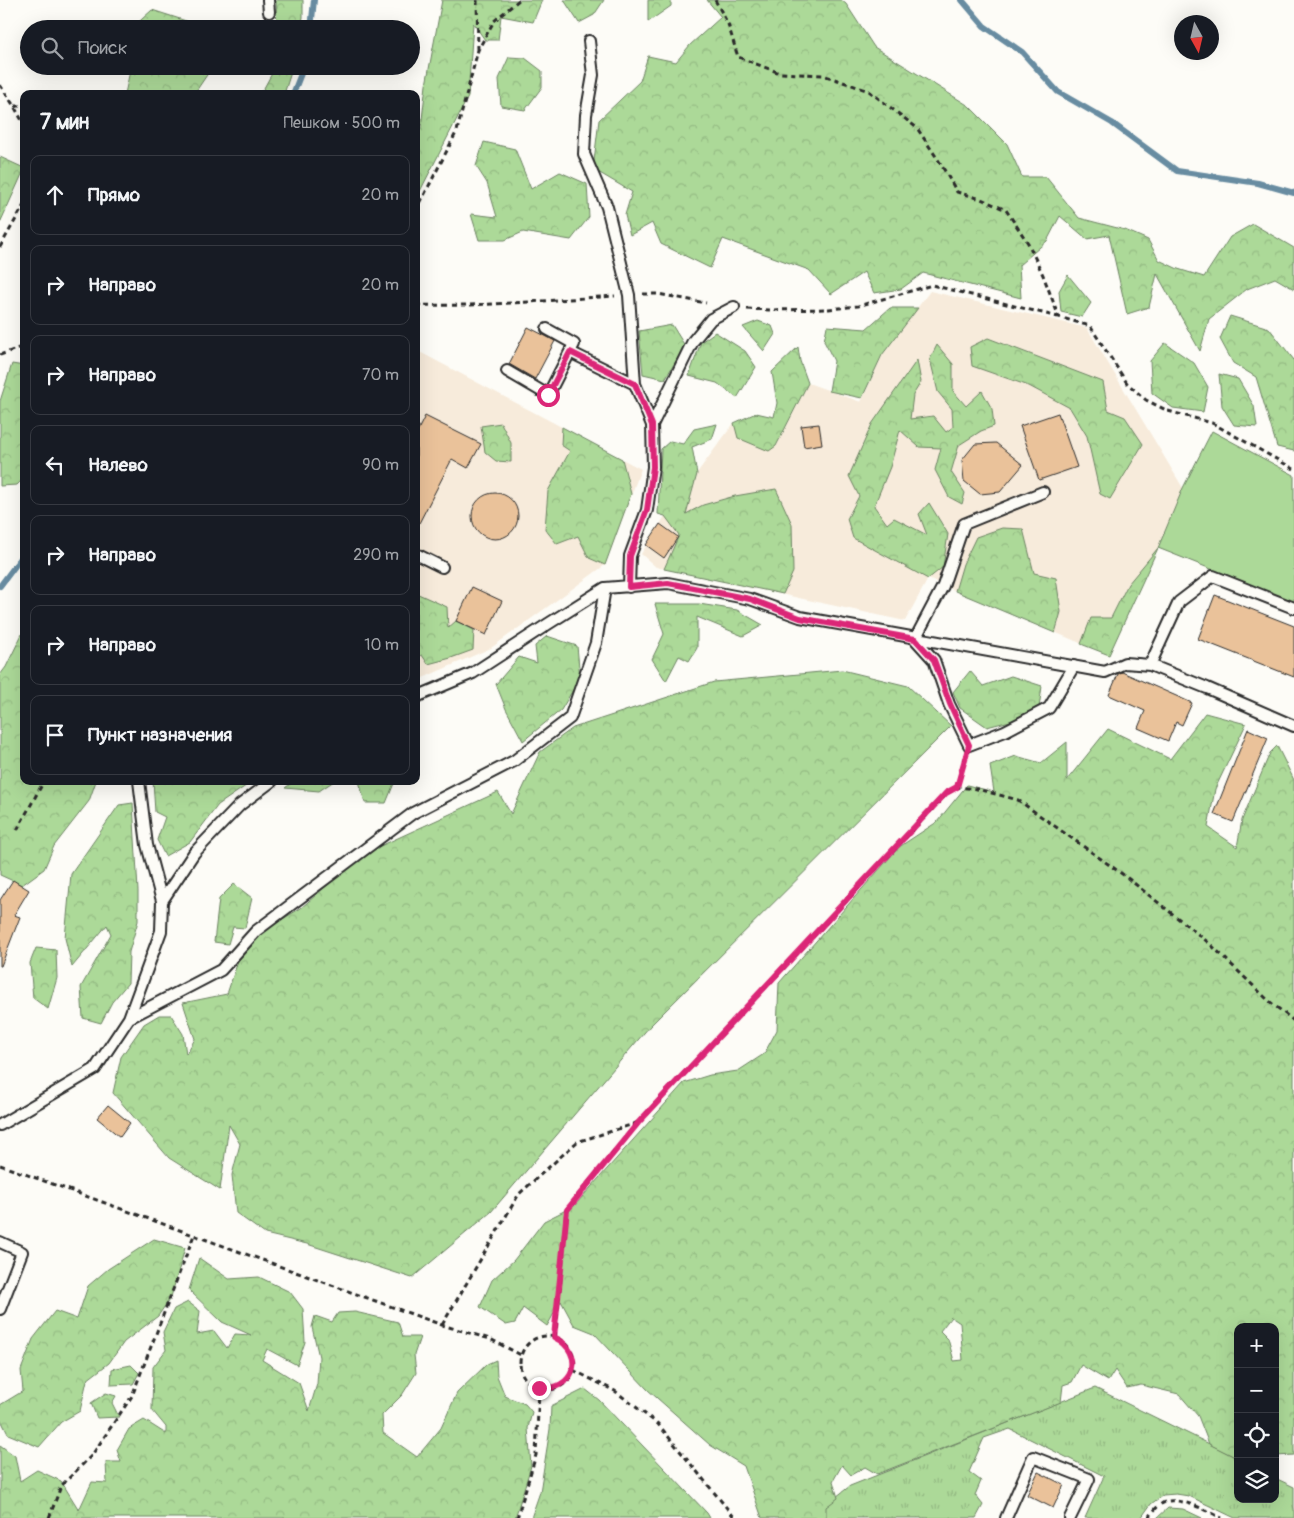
<!DOCTYPE html>
<html lang="ru">
<meta charset="utf-8">
<style>
:root{--surface:#171b24;--page:#20242c;--text:#f1f3f6;--muted:#9ea1a6;--line:#363941}
body{margin:0;font-family:Pangolin,sans-serif;background:var(--page);color:var(--text)}
.controls{position:absolute;right:15px;bottom:15px;display:grid;overflow:hidden;border-radius:10px;box-shadow:0 5px 20px #0002}
.controls button{width:45px;height:45px;display:grid;place-items:center;padding:0;border:0;border-bottom:1px solid var(--line);background:var(--surface);color:var(--text);font:25px sans-serif}
.compass{position:absolute;left:1174px;top:15px;width:45px;height:45px;border-radius:50%;background:var(--surface);box-shadow:0 5px 20px #0002;rotate:172deg}
.stop{position:absolute;width:15px;height:15px;margin:-11px;border:4px solid #db2777;border-radius:50%;background:#fff}
.stop.end{background:#db2777;border-color:#fff;box-shadow:0 1px 5px #0008}
.list{margin:0;padding:0;list-style:none}
h2{display:flex;justify-content:space-between;align-items:center;height:65px;margin:0;padding:0 20px;font-size:21px}
h2 small{font-size:16px;font-weight:400;color:var(--muted)}
.list li{display:grid;grid-template-columns:32px 1fr auto;gap:15px;align-items:center;box-sizing:border-box;height:80px;margin:0 10px 10px;padding:0 10px;border:1px solid var(--line);border-radius:10px}
.list b{display:block;font-size:19px;white-space:nowrap}
.list em{font-size:16px;font-style:normal;color:var(--muted)}
.icon{flex:none;width:28px;height:28px;fill:none;stroke:currentColor;stroke-width:2;stroke-linecap:round;stroke-linejoin:round}
.map{position:relative;flex:none;width:1294px;height:1518px;overflow:hidden}
.search{position:absolute;background:var(--surface);box-shadow:0 5px 20px #0002;left:20px;top:20px;width:400px;height:55px;display:flex;align-items:center;gap:12px;box-sizing:border-box;padding:0 18px;border-radius:28px;color:var(--muted);font-size:19px}
.panel{position:absolute;background:var(--surface);box-shadow:0 5px 20px #0002;left:20px;top:90px;width:400px;height:695px;border-radius:10px}
.map>svg:first-child{display:block}
</style>
<div class="map">
<svg width="1294" height="1518" viewBox="0 0 1294 1518">
<defs>
<pattern id="grass-tufts" width="24" height="20" patternUnits="userSpaceOnUse" patternTransform="scale(1.25)"><rect width="24" height="20" fill="#acd998"/><path d="M3 7l-1-3M5 7V3M7 7l1-3M15 17l-1-3M17 17v-4M19 17l1-3" fill="none" stroke="#94ba83"/></pattern>
<pattern id="forest-crowns" width="20" height="18" patternUnits="userSpaceOnUse" patternTransform="scale(1.25)"><rect width="20" height="18" fill="#acd998"/><path d="M2 6a3 3 0 1 1 6 0M12 15a3 3 0 1 1 6 0" fill="none" stroke="#94ba83"/></pattern>
</defs>
<rect width="100%" height="100%" fill="#fdfcf7"/>
<filter id="ink" filterUnits="userSpaceOnUse"><feTurbulence type="fractalNoise" baseFrequency=".02" numOctaves="2"/><feDisplacementMap in="SourceGraphic" scale="10" xChannelSelector="R" yChannelSelector="G"/><feConvolveMatrix kernelMatrix="1 2 1 2 8 2 1 2 1" color-interpolation-filters="sRGB"/></filter>
<g filter="url(#ink)">
<path fill="#f7ebdb" d="M930,291L1087,328L1183,488L1158,548L1109,655L928,579L905,621L656,567L641,554L665,516L734,423L776,446L808,383L861,402L882,355Z
M416,350L641,469L605,565L491,648L416,681Z"/>
<path fill="url(#grass-tufts)" stroke="#6c8262" d="M1095,1388L1238,1458V1499H1275V1478L1294,1487V1518H1235L1189,1496L1176,1494L1163,1495L1151,1504L1141,1518H1085L1104,1476L1010,1429L984,1438L969,1472L981,1481L975,1495L983,1505L976,1518H809L850,1486Z
M1168,1508L1183,1509L1202,1518H1157Z"/>
<path fill="url(#forest-crowns)" stroke="#6c8262" fill-rule="evenodd" d="M276,0H303V17L301,29H277Z
M442,0H542L533,22L501,16L498,40H485L473,23L468,97L416,199V134L421,128L426,85Z
M564,0H604L594,15L579,23Z
M648,0H671V6L648,22Z
M707,0H841L846,4L874,47L969,106L1007,144L1022,177H1046L1079,218L1125,230L1148,240L1159,260L1178,269L1204,277L1230,237L1253,224L1294,248V289L1275,278L1247,289L1209,319L1200,351L1157,274L1149,307L1127,314L1109,235L1087,239L1060,216L1047,241L1019,265L1021,298L923,273L901,289L874,293L864,272L831,294L809,270L723,239L710,268L661,244L652,223L630,235L625,215L632,192L593,169L599,120L640,81L648,56L676,62L690,45L721,17Z
M152,10L211,29H131Z
M509,57L525,58L542,71V87L525,110L501,106L499,79Z
M131,66H213L194,94H125Z
M276,66H293L284,94H259L264,88Z
M484,142L515,149L531,189L560,172L587,184L589,217L571,240L523,232L505,240H479L471,214L497,217L487,183L476,166Z
M0,157L24,168V170L0,223Z
M1068,275L1091,303L1082,317L1061,312L1059,291Z
M890,308H918L882,355L862,398L829,391L834,361L824,341L827,326L866,329Z
M1230,316L1269,328L1294,360V451L1277,447L1256,377L1233,363L1220,339Z
M758,321L772,326L775,334L764,351L743,327Z
M672,325L685,346L665,379L643,374L639,331Z
M715,332L745,351L756,367L737,398L717,383L689,376L701,342Z
M988,338L1103,382L1108,410L1125,417L1143,444L1110,499L1100,494L1087,436L1070,408L1029,386L972,366L970,347Z
M1165,343L1194,363L1208,387L1203,412L1173,408L1152,393L1150,361Z
M937,345L953,364V391L966,406L982,391L992,409L994,426L981,431L959,445L951,472L965,493L962,504L949,497L935,470L941,448L919,447L900,430L890,467L874,506L887,524L894,518L927,535L919,514L929,503L948,534L943,567L928,579L853,538L847,519L859,496L849,476L872,424L917,360L921,382L913,395L910,419L933,416L946,432L953,427L952,409L938,392L930,359Z
M798,347L800,361L808,383L776,446L769,451L738,438L734,423L756,413L774,417L777,403L772,372Z
M12,364L24,366V478L17,485L0,486V401Z
M1219,374L1238,379L1254,406L1257,427L1234,425L1222,406Z
M501,423L511,443V462L496,461L485,452L481,426Z
M717,424L712,439L692,447L697,474L686,514L703,505L735,496L776,489L792,524L793,572L783,594L664,569L679,535L665,516L658,514L661,449L670,441L683,444L694,429Z
M562,427L622,459L631,494L605,565L589,558L578,536L557,544L545,529L548,491L570,451L561,445Z
M1002,528L1023,529L1034,573L1056,578L1061,612L1055,633L955,591L963,564L976,537Z
M1158,548L1109,655L1081,644L1091,618H1111L1128,584Z
M416,593L447,607L448,628L456,621L474,630L473,650L451,658L428,664L422,655L416,658Z
M655,604H699L737,610L763,625L743,636L697,617V648L689,661L679,656L666,681L652,659L664,634Z
M24,630V781H96L89,801L54,846L44,869L22,885L0,875V675L6,667Z
M547,636L577,646L580,678L561,710L523,741L506,709L496,684L519,657L537,663L535,646Z
M842,670L908,686L951,726L650,1026L491,1212L412,1278L307,1244L265,1234L236,1213L232,1175L240,1144L229,1125L220,1190L169,1158L113,1093L121,1057L144,1024L159,1015H171L183,1034L186,1054L195,1039L183,1003L227,994L238,961L256,935L301,908L363,854L498,792L511,814L540,752L573,728L714,682Z
M970,671L983,686L1011,676L1042,686L1039,708L1014,720L987,727L960,708L953,692Z
M1205,713L1246,724L1215,789L1208,827L1237,847L1242,820L1270,753L1277,746L1294,780V1455L1275,1456V1327H1238V1457H1235L1209,1444L1198,1416L1179,1394L1141,1385L1127,1388L1115,1370L1108,1381L1081,1365L1072,1382L1063,1385L1061,1402L877,1474L865,1467L851,1475L842,1465L833,1481L838,1498L826,1507V1518H762L744,1466L710,1445L648,1390L594,1333L574,1325L561,1301L547,1326L523,1308L515,1323L506,1325L480,1307L492,1280L514,1260L544,1221L574,1206L684,1083L710,1075L738,1071L764,1054L777,1030L779,983L899,847L937,822L967,785L994,792L990,766L1016,756L1041,763L1067,742V780L1108,729L1170,759ZM951,1317L960,1323L963,1360L954,1361L948,1339L940,1331Z
M153,781H253L218,805L190,842L165,856L157,840L165,817L155,812Z
M294,781H334L319,791L285,788Z
M359,781H395L386,803H365Z
M133,803L138,891V921L129,952L128,983L112,1002L101,1023L83,1018L81,987L111,934L107,925L72,967L65,938L71,874L119,805Z
M234,884L252,898L245,928L233,927L228,944L214,942L219,899Z
M36,948L56,950L57,978L48,1009L33,998L30,963Z
M154,1239L185,1248L171,1297L158,1316L124,1342L109,1363L87,1380L80,1411L61,1422L39,1447L8,1434L0,1418V1405L23,1391L21,1370L33,1339L55,1311L77,1319L88,1286L108,1269Z
M199,1258L229,1279L259,1277L290,1292L303,1309L305,1342L297,1365L267,1349L262,1360L299,1383L309,1411L317,1384L319,1357L312,1327L315,1316L332,1322L338,1313L355,1312L398,1322L403,1337H420L414,1355L416,1373L402,1395L382,1415L383,1433L417,1457L441,1428L457,1393L487,1364L496,1360L497,1376L505,1396L525,1404L532,1412L528,1428L531,1466L515,1518H0V1445L15,1456L20,1481L37,1470L61,1481L79,1510L92,1482L107,1483L106,1462H121L117,1450L129,1429L144,1420L166,1434V1427L152,1410L153,1367L166,1350L163,1332L174,1309L188,1302L200,1311L197,1334L214,1331L227,1348L235,1334L251,1335L222,1322L189,1290Z
M131,1365L139,1373L133,1384L111,1385L112,1369Z
M585,1389L599,1400L707,1513L710,1518H531L540,1492L550,1429L551,1406Z
M106,1393L116,1396L112,1403L119,1417L97,1418L91,1403Z"/>
<path fill="#acd998" stroke="#6c8262" d="M1212,431L1294,475V602L1158,548L1183,488Z"/>
<g fill="none" stroke-linecap="round" stroke-linejoin="round">
<path stroke="#678ca1" stroke-width="6" d="M962,0L984,26L1022,52L1058,92L1112,123L1177,171L1258,183L1294,193
M311,29L314,0
M293,94L304,66
M0,586L24,554"/>
</g>
<path fill="#eac29a" stroke="#2b2b2b" d="M528,327L555,341L535,379L509,364Z
M1058,413L1077,467L1039,480L1020,426Z
M425,416L481,444L468,468L452,459L416,529V434Z
M819,424L822,444L804,447L801,426Z
M996,443L1023,465L1000,492L980,494L964,481L962,460L975,444Z
M472 516a23 23 0 1 1 46 0a23 23 0 1 1-46 0Z
M660,524L678,537L664,558L646,545Z
M472,587L502,601L486,635L456,621Z
M1215,595L1294,626V677L1198,639Z
M1122,672L1192,703L1182,725L1176,722L1168,741L1138,728L1145,711L1109,695L1118,674Z
M1248,729L1268,738L1233,822L1214,814Z
M13,880L29,890L14,915L20,917L1,966H0V900Z
M108,1105L130,1123L120,1137L97,1118Z
M1038,1472L1064,1485L1053,1508L1027,1495Z"/>
<g fill="none" stroke-linecap="round" stroke-linejoin="round">
<defs>
<path id="service" d="M268,0L269,12
M589,41L593,75L586,115L584,154L607,207L629,295L635,384
M570,352L635,384L652,425L653,467L647,510L630,556L629,587
M507,371L548,395L574,344L547,329
M652,425L693,341L711,319L734,307
M1043,492L964,524L943,586L915,639L934,660L949,704L969,745L1005,731L1049,708L1074,666
M416,554L442,567
M1150,665L1179,602L1213,576L1294,608
M416,697L473,673L548,624L605,588L668,583L750,599L800,617L1105,672L1125,663L1150,665L1207,688L1294,726
M162,901L194,853L240,805L272,781
M129,1018L221,970L256,931L413,813L514,761L570,718L596,643L605,588
M0,1125L95,1069L129,1018L161,931L162,901L147,845L139,781
M0,1242L22,1252L0,1309
M1006,1518L1033,1457L1089,1479L1070,1518"/>
</defs>
<use href="#service" stroke="#2b2b2b" stroke-width="14"/>
<path stroke="#2b2b2b" stroke-width="3" stroke-dasharray="5 4" stroke-linecap="butt" d="M477,0L478,50
M715,0L728,24L738,57L780,73L823,75L869,91L917,128L939,161L957,192L981,199L1006,210L1028,243L1043,275L1059,317L1090,326L1127,383L1146,400L1168,411L1212,423L1294,469
M0,85L14,106L24,124
M15,106H24
M416,211L457,131L478,50L494,21L519,0
M0,247L24,205
M643,294H658L706,303
M416,305C482,307 549,300 615,296
M747,309L770,310L829,309L858,306L932,285L1058,317
M0,355L24,346
M957,787L965,759
M17,830L44,781
M0,1165L442,1325L490,1339L521,1355
M442,1325L519,1194L577,1142L637,1123
M520 1363a27 27 0 1 1 54 0a27 27 0 1 1-54 0Z
M555,1337L567,1210L638,1123L947,793L957,787L977,789L1018,800L1125,876L1209,943L1269,1001L1294,1021
M573,1370L615,1391L658,1424L735,1518
M49,1518L61,1486L92,1455L132,1396L194,1235
M517,1518L536,1455L539,1389
M1149,1518C1153,1511 1160,1502 1169,1501C1185,1499 1208,1511 1222,1518"/>
<use href="#service" stroke="#fdfcf7" stroke-width="10"/>
</g>
</g>
<g fill="none" stroke-linecap="round" stroke-linejoin="round" filter="url(#ink)">
<path stroke="#db2777" stroke-width="6" d="M539,1388C575,1392 587,1353 554,1337L567,1210L638,1123L946,793L957,787L969,745L950,704L934,660L915,639L800,618L750,599L668,583L629,587L630,556L647,510L653,467L652,425L635,384L570,352L548,395"/>
</g>
</svg>
<div class="controls">
<button>+</button>
<button>−</button>
<button><svg class="icon" aria-label="locate" viewBox="0 0 24 24"><circle cx="12" cy="12" r="6"/><path d="M12 2v4M12 18v4M2 12h4M18 12h4"/></svg></button>
<button><svg class="icon" aria-label="layers" viewBox="0 0 24 24"><path d="M12 4l9 5-9 5-9-5zM3 14l9 5 9-5"/></svg></button>
</div>
<svg class="compass" viewBox="-18 -18 36 36"><path d="M0-13l5 13h-10z" fill="#e53935"/><path d="M0 13l5-13h-10z" fill="#9ea1a6"/></svg>
<div class="stop" style="left:548px;top:395px"></div>
<div class="stop end" style="left:539px;top:1388px"></div>
<div class="search"><svg class="icon" aria-label="search" viewBox="0 0 24 24"><circle cx="10" cy="10" r="6"/><path d="M15 15l6 6"/></svg>Поиск</div>
<section class="panel">
<h2>7 мин<small>Пешком · 500 m</small></h2>
<ul class="list">
<li><svg class="icon" aria-label="ahead" viewBox="0 0 24 24"><path d="M12 20V5M6 11l6-6 6 6"/></svg><div><b>Прямо</b></div><em>20 m</em></li>
<li><svg class="icon" aria-label="right" viewBox="0 0 24 24"><path d="M7 20v-9h11M14 6l5 5-5 5"/></svg><div><b>Направо</b></div><em>20 m</em></li>
<li><svg class="icon" aria-label="right" viewBox="0 0 24 24"><path d="M7 20v-9h11M14 6l5 5-5 5"/></svg><div><b>Направо</b></div><em>70 m</em></li>
<li><svg class="icon" aria-label="left" viewBox="0 0 24 24"><path d="M17 20v-9H6M10 6l-5 5 5 5"/></svg><div><b>Налево</b></div><em>90 m</em></li>
<li><svg class="icon" aria-label="right" viewBox="0 0 24 24"><path d="M7 20v-9h11M14 6l5 5-5 5"/></svg><div><b>Направо</b></div><em>290 m</em></li>
<li><svg class="icon" aria-label="right" viewBox="0 0 24 24"><path d="M7 20v-9h11M14 6l5 5-5 5"/></svg><div><b>Направо</b></div><em>10 m</em></li>
<li><svg class="icon" aria-label="arrive" viewBox="0 0 24 24"><path d="M6 21V4h12l-3 4 3 4H6"/></svg><div><b>Пункт назначения</b></div></li>
</ul>
</section>
</div>
